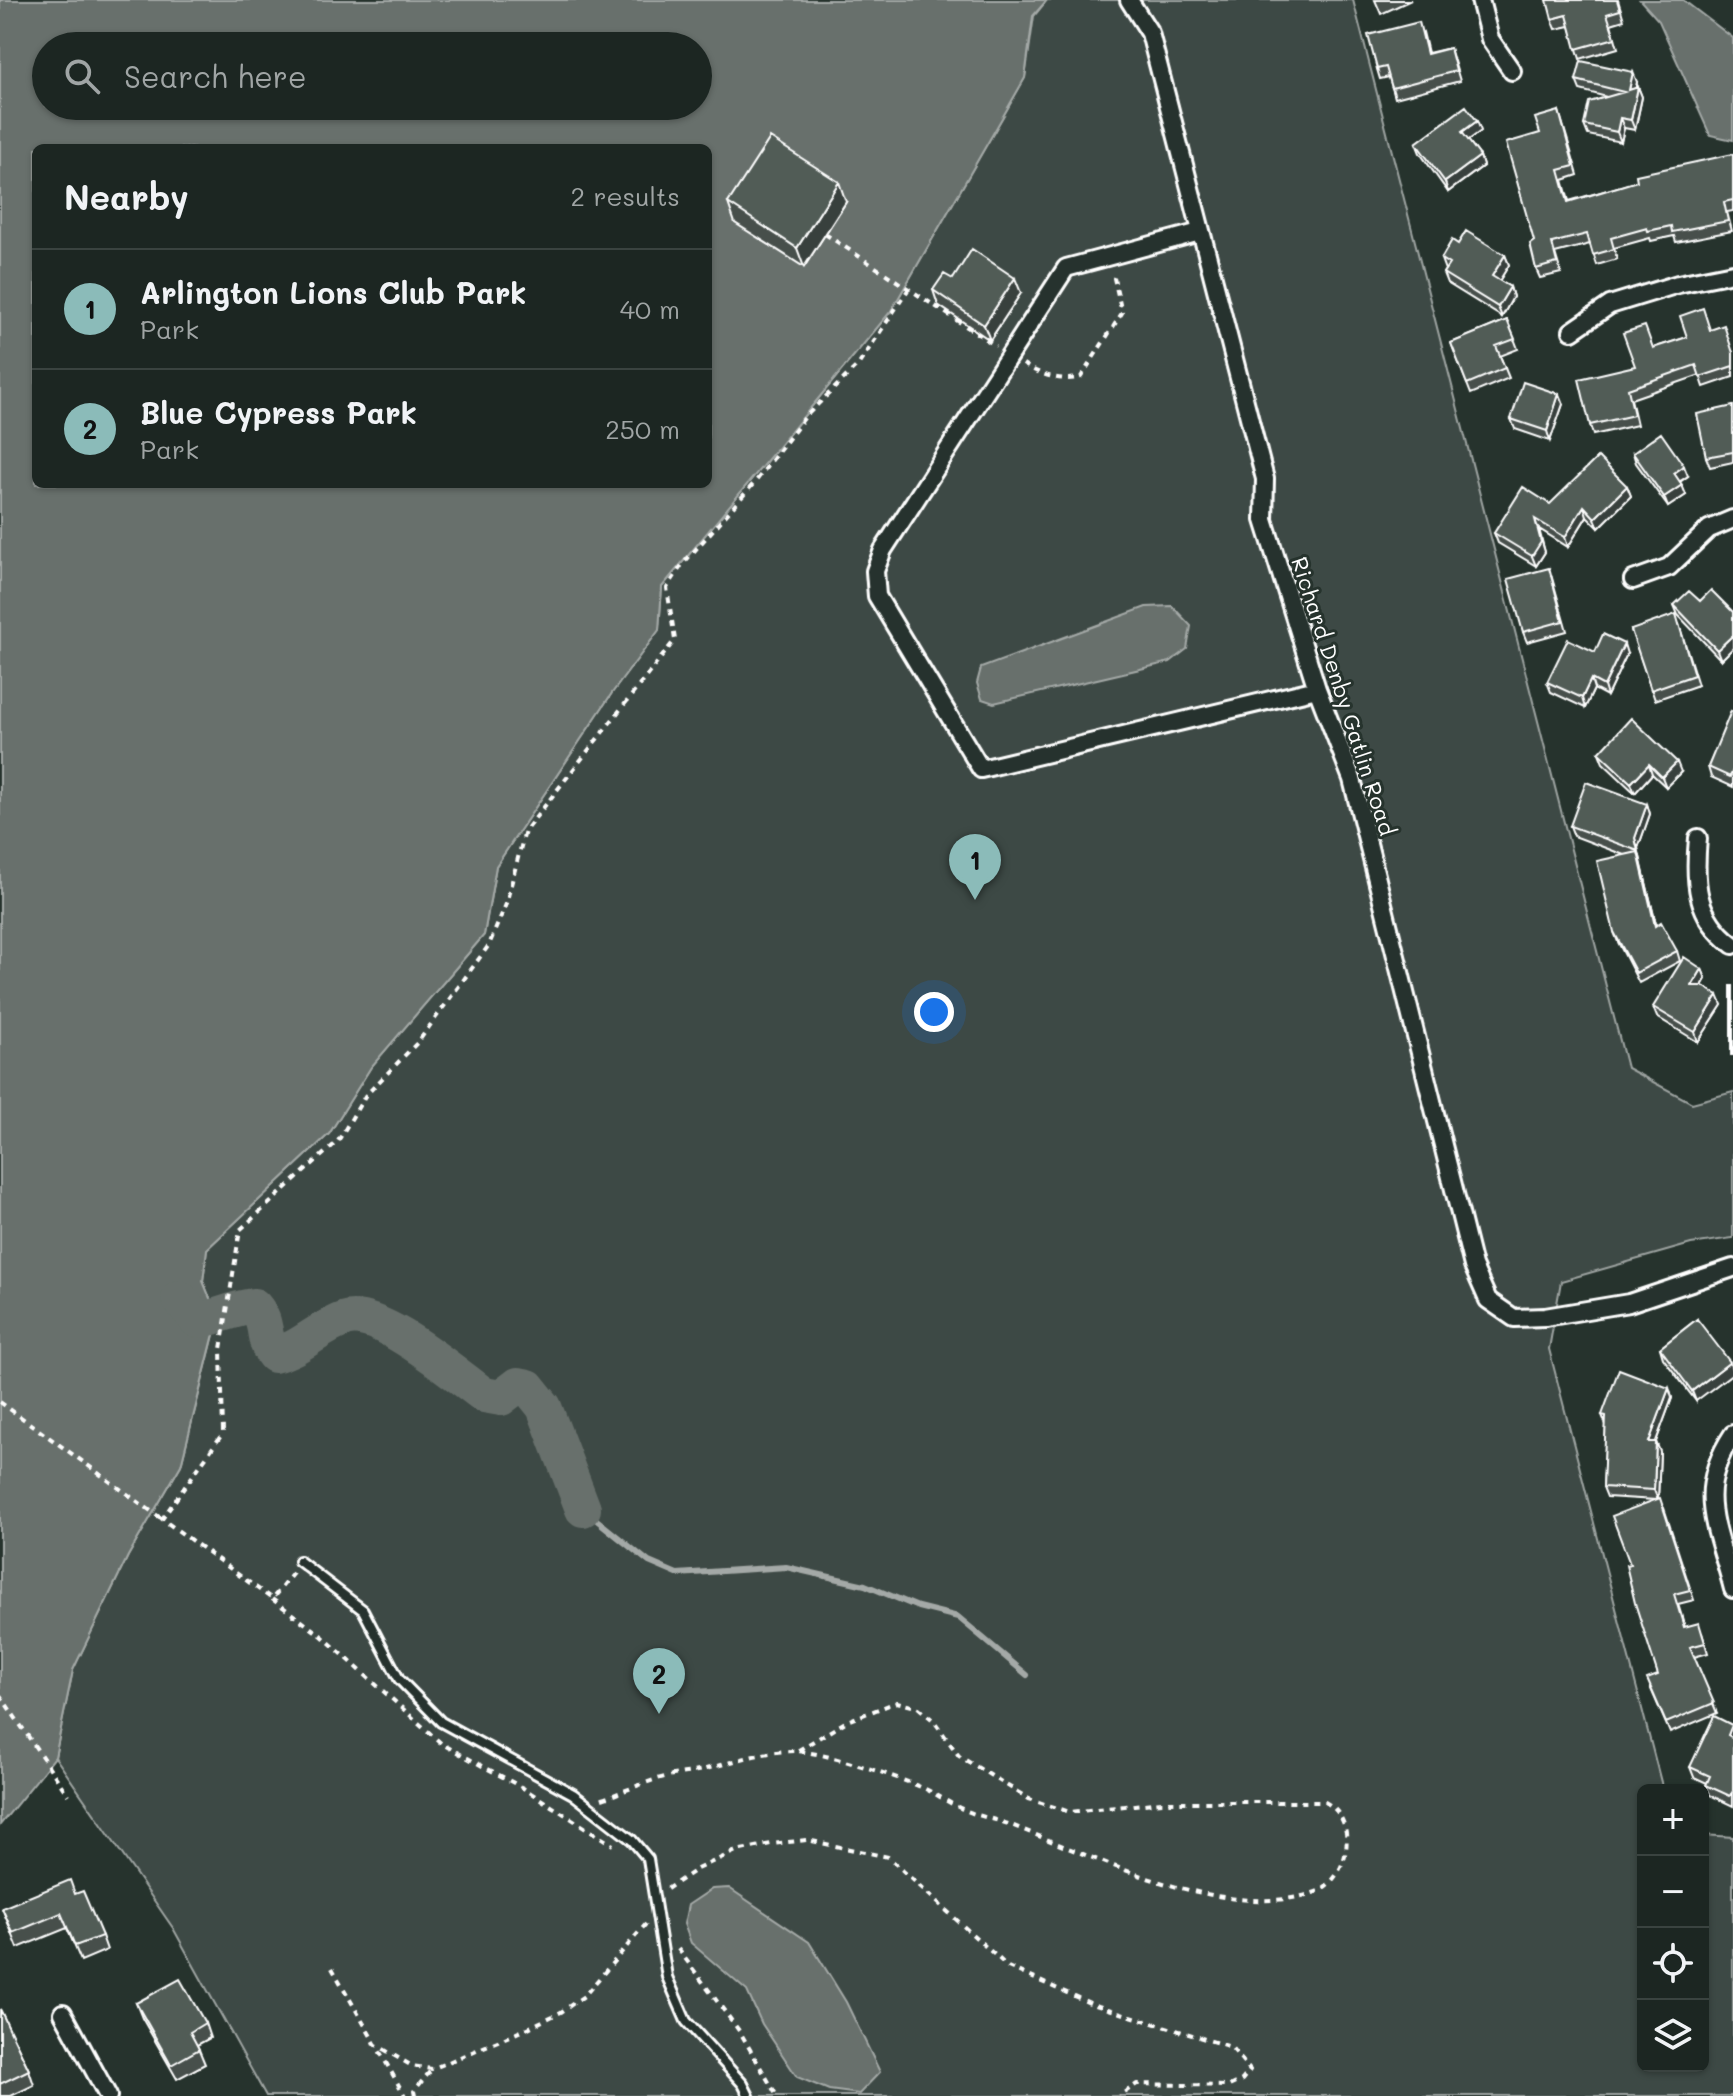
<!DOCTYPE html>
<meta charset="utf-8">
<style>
:root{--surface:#1c2622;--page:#29322f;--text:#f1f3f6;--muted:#a0a5a5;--line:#3a4340;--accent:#8bbbb9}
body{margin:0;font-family:Mali,sans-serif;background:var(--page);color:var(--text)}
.controls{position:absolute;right:24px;bottom:24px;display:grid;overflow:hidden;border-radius:12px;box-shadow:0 2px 6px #0004}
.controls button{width:72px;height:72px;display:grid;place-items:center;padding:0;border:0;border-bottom:2px solid var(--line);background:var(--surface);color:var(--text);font:40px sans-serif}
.you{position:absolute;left:934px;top:1012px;width:28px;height:28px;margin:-20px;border:6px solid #fff;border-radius:50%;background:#1a73e8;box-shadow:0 0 0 12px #1a73e833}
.badge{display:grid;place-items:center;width:52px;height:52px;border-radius:50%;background:var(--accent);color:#111;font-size:26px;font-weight:700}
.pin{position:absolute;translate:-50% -66px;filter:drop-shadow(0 2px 4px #0008)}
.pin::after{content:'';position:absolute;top:42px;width:28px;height:24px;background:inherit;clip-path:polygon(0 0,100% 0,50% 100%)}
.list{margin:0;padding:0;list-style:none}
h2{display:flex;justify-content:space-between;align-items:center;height:104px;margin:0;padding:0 32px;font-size:34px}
h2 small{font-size:26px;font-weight:400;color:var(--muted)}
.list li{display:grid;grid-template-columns:52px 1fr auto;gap:24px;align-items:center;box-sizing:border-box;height:120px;padding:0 32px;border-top:2px solid var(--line)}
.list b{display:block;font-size:30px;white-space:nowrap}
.list p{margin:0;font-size:26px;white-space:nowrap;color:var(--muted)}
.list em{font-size:26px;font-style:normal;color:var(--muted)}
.icon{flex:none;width:44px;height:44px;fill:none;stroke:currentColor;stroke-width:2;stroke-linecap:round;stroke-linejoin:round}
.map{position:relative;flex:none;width:1733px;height:2096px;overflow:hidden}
.search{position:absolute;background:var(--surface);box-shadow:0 2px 6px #0004;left:32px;top:32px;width:680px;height:88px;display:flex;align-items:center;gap:20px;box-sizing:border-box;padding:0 28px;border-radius:44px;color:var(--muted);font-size:30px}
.panel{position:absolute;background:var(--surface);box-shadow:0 2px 6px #0004;left:32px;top:144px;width:680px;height:344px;border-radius:12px}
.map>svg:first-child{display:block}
</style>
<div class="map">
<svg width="1733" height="2096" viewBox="0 0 1733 2096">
<rect width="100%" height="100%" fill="#26332d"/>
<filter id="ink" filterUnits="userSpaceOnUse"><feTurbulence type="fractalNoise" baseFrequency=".0125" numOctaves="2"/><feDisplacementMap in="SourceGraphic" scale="16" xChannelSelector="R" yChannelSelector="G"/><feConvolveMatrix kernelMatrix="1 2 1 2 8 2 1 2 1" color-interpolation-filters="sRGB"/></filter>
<g filter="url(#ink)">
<path fill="#3e4944" stroke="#9ea4a2" stroke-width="2" d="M1047,0H1353L1627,1068L1692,1103L1733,1092V1238L1691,1244L1561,1281L1549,1349L1663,1790H1643V2066H1703V1835L1733,1837V2096H266L173,1928L55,1757L73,1670L128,1556L181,1465L218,1319L203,1281L207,1249L329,1134L371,1067L484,935L496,866L612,693L659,630L662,587L891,311L1025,78L1034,16Z"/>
<path fill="#67706c" stroke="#a4a9a7" stroke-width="2" fill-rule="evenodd" d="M0,0H1047L1033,16L1025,78L891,311L662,587L659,630L612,693L496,866L484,935L371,1067L329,1134L207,1249L203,1281L218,1318L181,1465L128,1556L73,1670L55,1757L0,1825ZM46,46H698V106H46ZM36,148H708V484H36Z
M1640,0H1683L1733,38V140L1710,135L1659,21Z
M1172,606L1191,626L1187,649L1170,662L994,703L982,699L977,683L981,668L1146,607Z
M729,1888L809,1942L846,2002L880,2072L859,2094L829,2090L797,2077L762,2024L747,1991L691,1943L684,1924L688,1905L712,1889Z"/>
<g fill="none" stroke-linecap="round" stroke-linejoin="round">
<path stroke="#a4a9a7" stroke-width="6" d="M583,1509L649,1562L677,1574L786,1567L865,1585L918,1607L958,1617L1027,1675"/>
<path stroke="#67706c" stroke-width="36" d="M179,1298L197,1320C218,1318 234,1308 254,1306C270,1324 261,1339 274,1355C301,1349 318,1328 345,1319C379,1308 456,1375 484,1395L501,1398L518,1385L528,1387L544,1407L583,1509"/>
<defs>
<path id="lane" d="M299,1561L363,1610L399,1679L441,1722L573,1794L632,1840L648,1859L667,1977L686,2021L743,2084L749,2096"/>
<path id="street" d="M1129,0L1150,33L1265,479L1264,520L1317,689L1352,779L1473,1266L1488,1300L1514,1318L1545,1317L1629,1303L1733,1268
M1480,0L1490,39L1512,71
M1200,232L1066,268L883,550L875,571L877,596L981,769L1317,689
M1572,331L1610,305L1678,284L1733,273
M1633,580L1669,567L1709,529L1733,519
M1698,838C1694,881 1695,917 1733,945
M1733,1434C1694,1493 1717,1526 1733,1589
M63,2013L108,2096"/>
</defs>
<use href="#lane" stroke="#fff" stroke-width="14"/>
<use href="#street" stroke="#fff" stroke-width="22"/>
<path stroke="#fff" stroke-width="4" stroke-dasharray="6 6" stroke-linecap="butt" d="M825,234L996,346
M1023,364C1038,374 1063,383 1081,377L1122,313L1114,278L1116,273
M0,1402L162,1519
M293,1573L272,1599L162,1519L223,1433L221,1349L240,1230L338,1141L365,1096L418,1042L489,945L506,904L525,831L675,640L667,588L682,565L756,481L805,417L859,364L908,290
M272,1599L322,1636L442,1744L523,1788L613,1845
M0,1695L68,1795
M602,1799C623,1792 644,1782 665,1777C678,1773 693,1773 706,1769C736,1761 763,1751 795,1751C824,1752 895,1776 923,1788C935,1793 947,1802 960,1808C976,1816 995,1819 1011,1825C1095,1857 1223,1922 1313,1893C1350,1881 1360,1820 1325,1802H1162L1070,1812L1029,1799L959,1756L934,1721L919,1708L897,1702L847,1721L797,1751
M667,1889L697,1869L736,1851L771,1844L807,1840L888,1857L1008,1967L1092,2004L1231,2047L1250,2070L1242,2080L1229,2086L1137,2084L1119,2096
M678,1949L740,2032L777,2096
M332,1968L405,2096
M373,2043L412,2066L432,2069L526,2029L561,2012L584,1996L646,1924
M415,2096L414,2091L432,2069"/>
<use href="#lane" stroke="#26332d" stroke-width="8"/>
<use href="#street" stroke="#26332d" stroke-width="16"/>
</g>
<path fill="#464f4b" stroke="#fff" stroke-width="2" d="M1375,0H1411L1381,14Z
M1618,0L1624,20L1611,24L1618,48L1580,59L1570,26L1556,29L1552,19Z
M1423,32L1428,53L1450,48L1460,81L1395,98L1389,77L1380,79L1377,69Z
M1576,80L1637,82L1636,88L1638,87L1642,97L1635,130L1624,128L1621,142L1588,135L1584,125L1607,97L1580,90Z
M1559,111L1578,175L1563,180L1569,201L1733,154V211L1727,212L1732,231L1676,242L1674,236L1651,241L1650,238L1614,248L1617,259L1597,265L1590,244L1555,253L1561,273L1540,278L1536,269L1534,241L1540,133Z
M1481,131L1468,140L1480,156L1483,166L1448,192L1420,153L1416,143Z
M846,202L804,267L735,223L728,203Z
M1458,244L1505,255L1509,265L1499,281L1510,287L1513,297L1502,317L1447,283L1443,273L1445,270L1441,259Z
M953,279L1021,293L990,340L938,305L933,290Z
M1507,320L1518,349L1500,356L1509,378L1471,394L1451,343Z
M1711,330L1733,352V377L1704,387L1700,375L1631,399L1637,425L1593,435L1590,425L1635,366L1653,348Z
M1563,404L1550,441L1515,429L1511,419Z
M1733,406V462L1710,467L1706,457Z
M1633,453L1688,476L1680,482L1686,495L1668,507L1636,463Z
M1627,486L1631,496L1599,528L1587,516L1568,547L1539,529L1545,552L1536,566L1498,543L1494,533L1550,504Z
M1552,578L1567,631L1527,642L1523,632Z
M1700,601L1733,612V648L1721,660L1678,615L1674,605Z
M1679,624L1698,685L1655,700L1631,630Z
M1595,652L1627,654L1607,696L1594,689L1585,708L1551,692L1547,682Z
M1733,712V787L1711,777L1708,767Z
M1599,753L1681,772L1666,787L1652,774L1635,793L1603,763Z
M1647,804L1650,814L1638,848L1656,925L1677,951L1680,961L1639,983L1618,942L1614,932L1624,855L1574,836L1570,826Z
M1702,969L1706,979L1702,986L1722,1005L1698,1042L1657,1017L1653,1007Z
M1697,1319L1696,1401L1663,1358L1660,1348Z
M1669,1388L1672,1398L1656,1442L1660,1452L1658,1499L1664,1508L1694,1600L1678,1604L1685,1627L1702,1633L1708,1653L1694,1657L1717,1713L1670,1733L1651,1689L1658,1675L1630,1564L1655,1500L1607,1497L1603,1487L1606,1425L1602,1415Z
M1733,1726V1806L1710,1795L1706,1785L1707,1783L1694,1777L1690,1767Z
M75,1894L102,1936L107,1950L81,1961L67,1928L18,1948L2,1908Z
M136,2003L205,2023L210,2038L197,2045L205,2064L177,2079L142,2018Z
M0,2010L29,2070L34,2085L11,2096H0Z"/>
<path fill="#39403d" stroke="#fff" stroke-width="2" d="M1633,72L1637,82L1633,100L1629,90Z
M1638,87L1642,97L1635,130L1631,120Z
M1620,118L1624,128L1621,142L1617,132Z
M1477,121L1481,131L1466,142L1462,132Z
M1480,156L1483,166L1448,192L1445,182Z
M839,182L846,202L804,267L797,248Z
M1505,255L1509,265L1496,286L1492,276Z
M1015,278L1021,293L990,340L984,325Z
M1510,287L1513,297L1502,317L1498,307Z
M1559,394L1563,404L1550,441L1547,431Z
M1684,466L1688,476L1677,483L1674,473Z
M1682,485L1686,495L1668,507L1664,497Z
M1627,486L1631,496L1599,528L1595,518Z
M1584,506L1587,516L1568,547L1565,537Z
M1535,519L1545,552L1536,566L1532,556Z
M1733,635V648L1721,660L1717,650Z
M1624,644L1627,654L1607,696L1604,686Z
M1591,679L1594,689L1585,708L1582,698Z
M1677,762L1681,772L1666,787L1662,777Z
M1649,764L1652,774L1635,793L1631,783Z
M1647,804L1650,814L1638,848L1641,861L1635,838Z
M1638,852L1641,862L1659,936L1655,926Z
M1702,969L1706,979L1696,996L1692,986Z
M1718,995L1722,1005L1698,1042L1695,1032Z
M1730,1362L1733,1373L1696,1401L1692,1391Z
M1669,1388L1672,1398L1652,1452L1649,1442Z
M1656,1442L1660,1452L1658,1500L1654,1490Z
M1732,1725L1733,1726V1741L1728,1735Z"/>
<path fill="#515c57" stroke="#fff" stroke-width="2" d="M1547,0H1617L1620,10L1607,14L1615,38L1576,49L1567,15L1552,19Z
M1419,22L1427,54L1450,48L1456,71L1392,88L1386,67L1377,69L1368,35Z
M1581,61L1633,72L1629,90L1638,87L1631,120L1620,118L1617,132L1584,125L1589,102L1624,92L1576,80Z
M1466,106L1477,121L1462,132L1480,156L1445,182L1416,143Z
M1559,111L1574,166L1559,170L1568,202L1637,181L1636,175L1733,154V200L1724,202L1728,221L1672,232L1671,226L1648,231L1647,228L1611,238L1614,249L1593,255L1587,234L1552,243L1557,263L1536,269L1530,244L1534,241L1506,143L1540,133L1535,118Z
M770,138L839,182L797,248L728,203Z
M1466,231L1505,255L1492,276L1510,287L1498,307L1443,273L1449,264L1441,259L1452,240L1458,244Z
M972,249L1015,278L984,325L933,290L944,274L953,279Z
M1703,308L1710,330L1724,325L1733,353V366L1700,377L1696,365L1628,389L1634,415L1590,425L1579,379L1635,366L1623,333L1645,326L1653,348L1687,337L1680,316Z
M1507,320L1515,339L1496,346L1505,368L1467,384L1451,343Z
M1523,382L1559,394L1547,431L1511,419Z
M1733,406V452L1706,457L1697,414Z
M1661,433L1684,466L1674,473L1682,485L1664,497L1633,453Z
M1598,457L1627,486L1595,518L1584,506L1565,537L1535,519L1541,542L1532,556L1494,533L1523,487L1550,504Z
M1549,568L1563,621L1523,632L1508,579Z
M1711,590L1733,612V635L1717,650L1674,605L1689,591L1700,601Z
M1676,614L1694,675L1651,690L1631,630Z
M1603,634L1624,644L1604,686L1591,679L1582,698L1547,682L1568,639L1595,652Z
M1731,711L1733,712V770L1730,777L1708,767Z
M1631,718L1677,762L1662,777L1649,764L1631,783L1599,753Z
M1586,782L1647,804L1635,838L1638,851L1570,826Z
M1638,852L1655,926L1661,922L1677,951L1636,973L1614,932L1597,861Z
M1684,957L1702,969L1692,986H1703L1718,995L1695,1032L1653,1007Z
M1731,986H1733V1055H1731Z
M1697,1319L1730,1362L1692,1391L1660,1348Z
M1619,1369L1669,1388L1649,1442H1656L1654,1490L1603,1487L1606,1416L1602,1415Z
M1660,1498L1690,1590L1674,1594L1684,1627L1699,1623L1705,1643L1690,1647L1714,1703L1666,1723L1647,1679L1658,1675L1635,1603L1626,1565L1630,1564L1612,1516Z
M1714,1716L1732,1725L1728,1735L1733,1738V1791L1730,1796L1706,1785L1710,1776L1690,1767Z
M70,1880L75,1894L83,1891L102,1936L75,1946L61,1913L13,1933L2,1908Z
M180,1979L205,2023L190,2032L199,2049L171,2065L136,2003Z
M0,2009L29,2070L0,2084Z"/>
</g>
<g text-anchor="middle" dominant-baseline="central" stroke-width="6" stroke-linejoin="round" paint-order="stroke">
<g font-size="22" fill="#fff" stroke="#26332d">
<text transform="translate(1344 696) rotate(72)">Richard Denby Gatlin Road</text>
</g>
</g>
</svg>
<div class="controls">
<button>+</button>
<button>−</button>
<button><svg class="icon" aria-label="locate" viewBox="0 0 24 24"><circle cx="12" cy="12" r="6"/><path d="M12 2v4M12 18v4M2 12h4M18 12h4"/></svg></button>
<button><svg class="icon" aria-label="layers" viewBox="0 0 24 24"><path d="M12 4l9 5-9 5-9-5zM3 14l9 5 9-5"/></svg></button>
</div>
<div class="you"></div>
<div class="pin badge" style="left:975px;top:900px">1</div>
<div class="pin badge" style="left:659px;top:1714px">2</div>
<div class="search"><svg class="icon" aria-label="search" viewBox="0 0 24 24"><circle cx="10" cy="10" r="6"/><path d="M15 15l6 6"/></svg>Search here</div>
<section class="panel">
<h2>Nearby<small>2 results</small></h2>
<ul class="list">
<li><span class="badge">1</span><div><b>Arlington Lions Club Park</b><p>Park</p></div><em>40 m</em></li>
<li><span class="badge">2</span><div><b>Blue Cypress Park</b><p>Park</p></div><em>250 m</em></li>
</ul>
</section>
</div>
